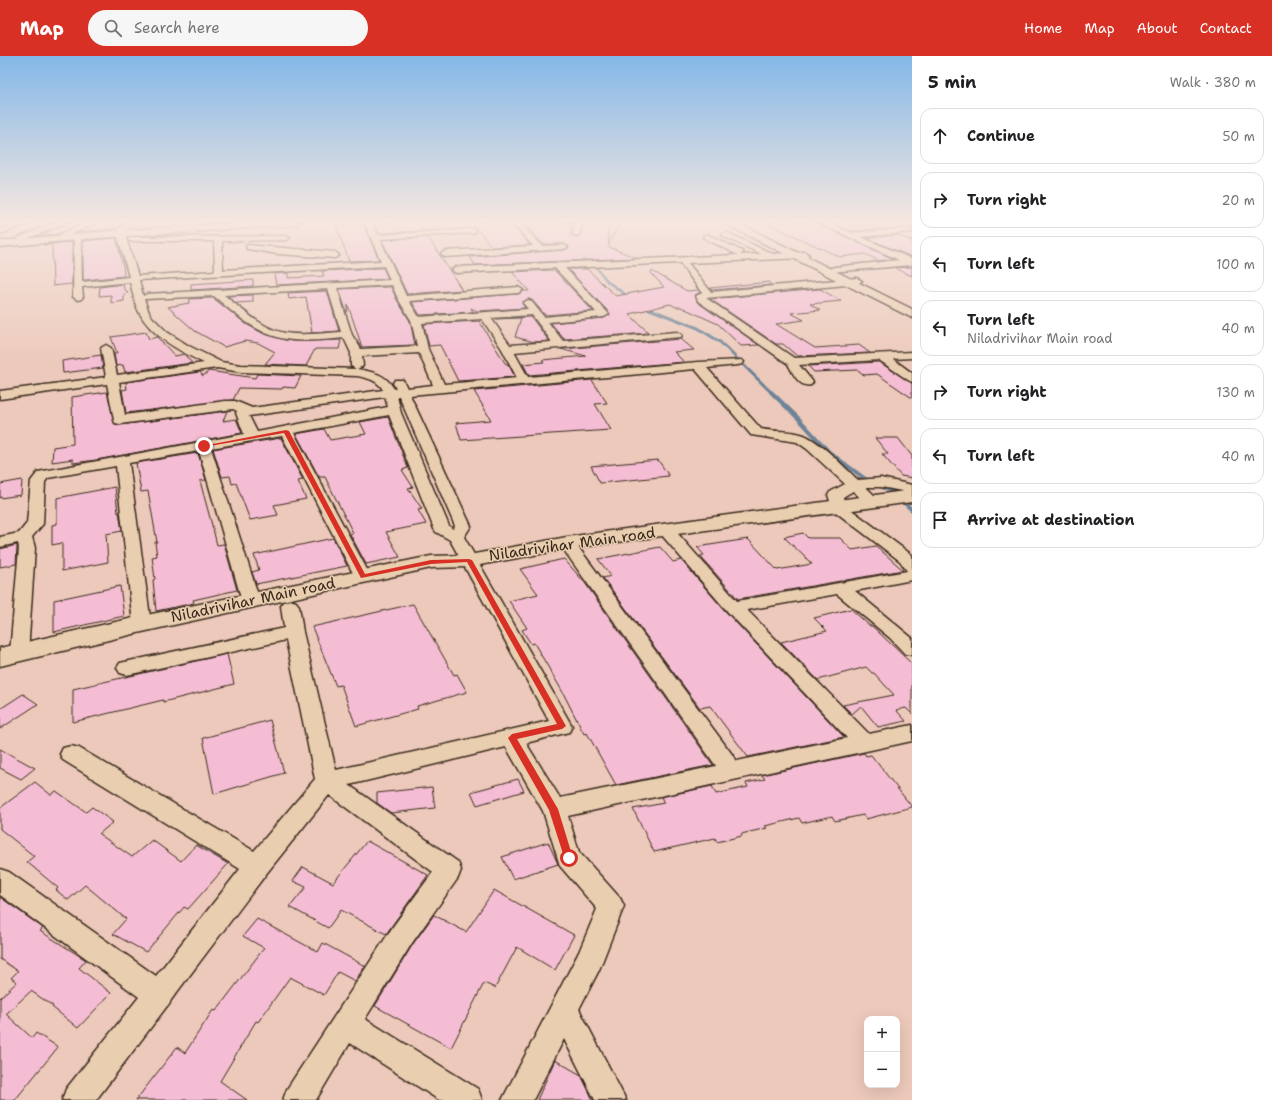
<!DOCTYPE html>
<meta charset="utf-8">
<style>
:root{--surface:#fff;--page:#f6f6f6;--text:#202124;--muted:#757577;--line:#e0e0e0;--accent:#d93025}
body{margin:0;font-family:"Shantell Sans",sans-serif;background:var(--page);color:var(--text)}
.controls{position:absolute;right:12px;bottom:12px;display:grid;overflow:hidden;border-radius:8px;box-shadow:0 4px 16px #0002}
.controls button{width:36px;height:36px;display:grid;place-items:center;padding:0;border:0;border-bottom:1px solid var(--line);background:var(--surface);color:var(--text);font:20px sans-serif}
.stop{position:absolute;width:12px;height:12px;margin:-9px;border:3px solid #d93025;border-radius:50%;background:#fff}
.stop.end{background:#d93025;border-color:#fff;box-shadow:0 1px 4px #0008}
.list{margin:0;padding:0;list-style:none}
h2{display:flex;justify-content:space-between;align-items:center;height:52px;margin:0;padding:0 16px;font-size:17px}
h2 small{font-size:13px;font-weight:400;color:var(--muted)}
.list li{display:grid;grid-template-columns:26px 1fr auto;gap:12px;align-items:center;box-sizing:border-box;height:56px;margin:0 8px 8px;padding:0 8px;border:1px solid var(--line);border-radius:12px}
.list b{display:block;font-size:15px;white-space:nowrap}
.list p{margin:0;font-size:13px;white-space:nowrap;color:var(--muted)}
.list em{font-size:13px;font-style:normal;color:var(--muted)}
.icon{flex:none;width:22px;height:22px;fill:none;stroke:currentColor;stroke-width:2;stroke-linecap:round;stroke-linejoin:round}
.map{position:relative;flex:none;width:912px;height:1044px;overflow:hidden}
header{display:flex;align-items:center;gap:24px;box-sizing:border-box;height:56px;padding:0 20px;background:var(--accent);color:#fff}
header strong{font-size:19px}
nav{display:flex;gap:22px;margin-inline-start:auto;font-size:14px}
.search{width:280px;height:36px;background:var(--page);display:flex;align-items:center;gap:10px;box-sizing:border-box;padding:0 14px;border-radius:22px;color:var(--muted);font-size:15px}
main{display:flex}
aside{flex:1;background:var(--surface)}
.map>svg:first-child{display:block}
</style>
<header>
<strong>Map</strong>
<div class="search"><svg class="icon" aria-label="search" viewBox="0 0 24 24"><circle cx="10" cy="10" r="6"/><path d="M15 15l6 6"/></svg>Search here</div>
<nav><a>Home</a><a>Map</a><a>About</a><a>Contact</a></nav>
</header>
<main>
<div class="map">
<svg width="912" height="1044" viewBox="0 0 912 1044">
<rect width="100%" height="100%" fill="#ecc9ba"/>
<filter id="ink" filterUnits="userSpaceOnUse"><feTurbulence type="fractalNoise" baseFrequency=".025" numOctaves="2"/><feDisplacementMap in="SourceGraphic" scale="8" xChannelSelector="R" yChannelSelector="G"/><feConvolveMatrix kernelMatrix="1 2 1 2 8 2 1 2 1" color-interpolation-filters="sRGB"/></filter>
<g filter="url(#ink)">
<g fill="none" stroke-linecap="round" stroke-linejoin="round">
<path stroke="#6d8398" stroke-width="2.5" d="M604,186H609L621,166
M585,201L596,211L608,226L629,241"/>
<path stroke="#6d8398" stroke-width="3" d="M642,250L698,272L720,286L772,337"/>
<path stroke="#6d8398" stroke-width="4" d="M771,336L799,363L829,396L864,422L894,437L912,454"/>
</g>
<path fill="#f4bdd3" stroke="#3b2a1e" d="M69,166H83L59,178L43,179L44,178Z
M99,166H112L114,173L79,176Z
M391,166H418L424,175L379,177L374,167Z
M471,166H510L530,189L492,191Z
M522,166H572L571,179L577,181L581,178L583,166H607L609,191L637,202L475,209L470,201L564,194L569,192L564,188H543Z
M764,166H815L893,203L879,205L865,198L840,201Z
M830,166H845L854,170L870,168L882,173L852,175Z
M363,168L379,204L349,205L336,169Z
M897,179L912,185V201L867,182Z
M428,181L446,209L462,234L407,238L382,184Z
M116,182L123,210L124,220L83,224V185Z
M72,186V228L53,230L52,191L51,189H43Z
M912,211V220L895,212Z
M383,212L388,223L276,229L274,218L288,217V222L324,220L322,215Z
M568,213H587L616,240L664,231L651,217L652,215L687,235L698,234L700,236L695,239L697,246L759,289L741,290L718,268L681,251H676L670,248L629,258L649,277L564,283L551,267L604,262L610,258Z
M554,214L593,255L545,259L532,244L528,243L522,247L525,252L477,255L471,252L473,256L420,259L412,246L518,238L524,235H529L512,216Z
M253,224V230L191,234V228Z
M770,226V229L712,234L710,232Z
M124,228L123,231L128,237L124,238V245L111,247V239L99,240L100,231Z
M391,231L397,244L410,265L415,289L362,291L348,249L347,257L339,233Z
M820,233L841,245L810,248L820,254L791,257L804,264L776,268L815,292L859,289L870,297L797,300L783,288H776L710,243Z
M327,235L339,275L312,277L306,241L289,243L288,237Z
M253,239V246L236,247L228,240Z
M213,242L246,268L264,278L292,285L341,284L339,293H315L306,310L265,308L275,296L258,287L245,285L224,291L195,275L168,251L189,247L190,243Z
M531,261L549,285L534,286L515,281L521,262L494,263Z
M479,265L505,307L509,309L515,321L458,325L440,289L429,290L424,268Z
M146,276L149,283L157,281L175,300L184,298L192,307L125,316L123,309L116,310L114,297H117L111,281Z
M681,283L694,294L674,296L684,306L529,319L523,308L544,306L542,304L586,300L561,293Z
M101,299L103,312L63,317L62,305Z
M879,306L912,327V342L877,318L864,319L858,314L814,316L808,310Z
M209,315L255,322L257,318L301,320L295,332L283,331L282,333L239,332L233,344L126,357L122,334L127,333L126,326L200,316L203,320Z
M592,324L607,347L595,348L611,374L461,384L456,367L491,364L474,335Z
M107,336L115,368L120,369L227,355L223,365L236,363L242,377L96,404L73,407V403L52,406L53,391L73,388L72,341Z
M388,361L408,412L402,414L413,431L408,432L422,453L418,454L426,468L386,476L400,501L366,508L350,478L353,477L325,421H319L296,378L324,373L330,384L366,378L360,366Z
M281,382L303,424L298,425L306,443L274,449L278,459L250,464L236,427L232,428L230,420L222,421L213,393Z
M875,382H898L912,400V422L901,420L882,398H888Z
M198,397L206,424L200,425L213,473L217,489L224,488L237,534L193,544L194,547L156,555L153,524L155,523L152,501L157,500L155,486H157L148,435L141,436L136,407Z
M658,404L669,420L600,427L591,410Z
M22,424L21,439L0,442V428Z
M115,431L118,457L119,456L122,475L106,478L108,506L62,515V487L52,489V469L57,468V442Z
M803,477L808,482H840L852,494L876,490L903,514L738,543L700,500L704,499L697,491L748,483L777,514L812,508L784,481Z
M333,482L347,510L256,528L252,516L259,514L254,499Z
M17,489L16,508L0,511V493Z
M660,491L673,506L681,504L726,556L844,681L748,701L710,650L700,652L603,522L611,520L598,503Z
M564,503L585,527L713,709L616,729L587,677L584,678L561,633L534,587L531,588L522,574L527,572L509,545L538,538L520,513Z
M120,530L124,560L54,576V544Z
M413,548L454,619L457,618L467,636L417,650L418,653L356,670L341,629L336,630L312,571Z
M851,553L870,570H872L912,608V658L906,652L896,654L906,665L878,671L861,650L852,658L843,649L894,639L874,617H872L866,611L818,624L781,586L827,575L814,562Z
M227,598L234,628L163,646V644L73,666V633Z
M23,638L38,648L0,673V653Z
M270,664L284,717L214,738L203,682Z
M0,693L35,712L21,723L0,712Z
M864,697L866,700L871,699L912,751L866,763L863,759L835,765L832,760L802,767L799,762L765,770L767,772L741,778L742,780L717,786L715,782L654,796L633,753L664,747L661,741L712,730L716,738L748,731L746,727L765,723L762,719Z
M518,723L524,735L477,749L471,736Z
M35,726L51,739L56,735L86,756L92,751L113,766L99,778L132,801L152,784L181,805L196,789L228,808L188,853L184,851L146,896L113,878L126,863L85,829L68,844L56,834L58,832L27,806L34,800L0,773V752Z
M432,731L435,752L391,757L377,747V737Z
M367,785L428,819L386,878L341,854L328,872L290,851L306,831L293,825L303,811L333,827Z
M548,786L558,808L513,823L502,801Z
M494,834L574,879L555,914L517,891L495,932L484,927L451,992L375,950L413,888L434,859L466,876Z
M0,841L43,872L40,875L86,904L79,912L111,937L78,972L52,951L53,950L31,935L6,958L32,982L36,977L58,991L15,1044H0V942L17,926L11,922L18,915L0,903Z
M257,863L318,896L323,887L365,910L355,925L338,916L324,939L290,921L258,966L256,965L220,1025L247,1044H136L177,991L185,997L213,954L216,955L264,892L243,880Z
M555,1004L581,1019L593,1044H537Z"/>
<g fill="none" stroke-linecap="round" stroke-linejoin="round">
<defs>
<path id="street" d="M22,166H33L0,178V173Z
M57,166H68L24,184H21L17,182Z
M87,166H98L67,180H64L60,178Z
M127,166H136L126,174L129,179L126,182L138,220L215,215L214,185H129L128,183L132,181L286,180L290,182L286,184L222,185L223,214L381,205L364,166H372L378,179L472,173H475V177L380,183L406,240L518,231L523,234L518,237L409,245L419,261L528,253L523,247L528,244L531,245L544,261L596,256L555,212L456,217L452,214L456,211L738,199L704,182L703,180L707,178L742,195L743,197L740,199L761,198L723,180L722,178L726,176L773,198L805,196L809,199L805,202L688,207L711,236L857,222L862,225L857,228L706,242L794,302L912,296V302L893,303L912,317V326L908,324L879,304L799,309L813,326L811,329C799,332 793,317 788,308L698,245L696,240L702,237L680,207L565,212L609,258L604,261L548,266L563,285L677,276L682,279L681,281L514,296L528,321L698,306L742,304L744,306L742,308L738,309L707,312L761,373C775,376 791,374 804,379C821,386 844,411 858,424L881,422L912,429V437L881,431H866L880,445L878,448C867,451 861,442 853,435L843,441L845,449L912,499V524L855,535L912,582V599L905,598L890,582L837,538L747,554L869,678L912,669V685L568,760L579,796L620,842L624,850L599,914L579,953L626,1044H595L564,983L533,1044H502L579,896L597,853L560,810L543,755L506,691L349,729L458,806L461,814L458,822L412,887L365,963L478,1033L482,1044H439L350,987L316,1044H283L287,1033L394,869L433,816L329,739L266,818L171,944L169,949L167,950L96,1044H62L66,1033L139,941L0,839V813L9,816L156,920L240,813L63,704L60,698L63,692L71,690L79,692L254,795L315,723L286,584L127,619L120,617L117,612L120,607L284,572L281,550L284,546L290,544L296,546L299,550L303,576L336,714L549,665L450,484L436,476L434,473L389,359L294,377L371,521L369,525L363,526L357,525L355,521L282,380L211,392L260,545L257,549L251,551L245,549L242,545L199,395L129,407L151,568L148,572L142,574L136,572L133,568L116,410L48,422L45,426L43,468L32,481L35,492L28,597L26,602L19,604L12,602L10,597L19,492L18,487L0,491V481L19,477L27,467L31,425L38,416L244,378L236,357L237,355L233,353L120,368L115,367L114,364L107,328L0,343V335L106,321L101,292L106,289L111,292L117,319L204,307C181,296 151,280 139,256C134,247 133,236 130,226L82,231L83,241L81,243L78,244L73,241L74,179H77L81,181L82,226L129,221L118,181L121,178L118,173ZM384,210L390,224L147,238L143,240L139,224ZM392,229L398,243L411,264L417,290L361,293L352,279L337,232ZM328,233L341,276C322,277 303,280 285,277C262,273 242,253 224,239ZM214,240C235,258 257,278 285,283C304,286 324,284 344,282L351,297V310L356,313L241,309L221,306L189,290L167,276L150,259L144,243ZM532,259L552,286L510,289L491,262ZM482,263L502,293L517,322L444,328L428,293L422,267ZM419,297L433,329L407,332L403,324H395L393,327L396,333H394C386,318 373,316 357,313L363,310L362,300ZM217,312L241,316L357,320C367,322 378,324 383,334L252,352L235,345H225L125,359L119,326ZM695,313L751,379L797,386L807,393L845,428L830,436L828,439L833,454L900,505L907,515L737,545L672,471L666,469L660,471L658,474L660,477L727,555L847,682L737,705L573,484L567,482L561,484L559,487L716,710L560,742L526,687L569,676L572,670L464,481L471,470L410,339ZM397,340H399L455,470L453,473L449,470L401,357ZM385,341L388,351L257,376L249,360Z
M511,166H519L542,190L564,189L568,191L564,193L445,201L441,198L445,195L533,190Z
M574,166H582L580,178L576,180L572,178Z
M816,166H826L852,177L912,172V176L861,181L912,203V209L831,216L830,214L831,212L834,211L899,204Z
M247,189L335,196L339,199L335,202L278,198L247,193L246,191Z"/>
<path id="secondary" d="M251,166H302L297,169L97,182L0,191V185L97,176Z
M723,166H736L912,253V262L725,168Z
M912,434V446L567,493L469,511L431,512L142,576L0,610V592L142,560L431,500L469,499L567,481Z"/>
</defs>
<use href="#street" stroke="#3b2a1e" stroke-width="3"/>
<use href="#secondary" stroke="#3b2a1e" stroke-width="3"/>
<use href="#street" fill="#e9ceb0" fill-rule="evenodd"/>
<use href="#secondary" fill="#e9ceb0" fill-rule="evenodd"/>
</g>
</g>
<linearGradient id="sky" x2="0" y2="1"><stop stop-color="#84b8e8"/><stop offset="0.53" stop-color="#f6e7e0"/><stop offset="1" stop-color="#f6e7e0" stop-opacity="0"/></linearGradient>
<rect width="912" height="312" fill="url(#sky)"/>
<path fill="#d93025" d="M286,374L289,375L365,518L431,504L469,503L472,504L566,670L562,673L517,683L558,753L573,802L572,804L569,806L565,804L549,754L508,682L512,678L557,668L467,506L431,508L361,522L284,377L204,391L202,390Z"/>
<g text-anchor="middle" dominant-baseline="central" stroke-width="3" stroke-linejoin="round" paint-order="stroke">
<g font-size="15" fill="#3b2a1e" stroke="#e9ceb0">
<text transform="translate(572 488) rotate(-8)">Niladrivihar Main road</text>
<text transform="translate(253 544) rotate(-12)">Niladrivihar Main road</text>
</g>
</g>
</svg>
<div class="controls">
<button>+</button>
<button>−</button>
</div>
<div class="stop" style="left:569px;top:802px"></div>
<div class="stop end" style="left:204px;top:390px"></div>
</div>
<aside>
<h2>5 min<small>Walk · 380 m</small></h2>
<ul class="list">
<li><svg class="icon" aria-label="ahead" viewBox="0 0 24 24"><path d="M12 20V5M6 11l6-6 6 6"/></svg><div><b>Continue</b></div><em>50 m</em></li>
<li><svg class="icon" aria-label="right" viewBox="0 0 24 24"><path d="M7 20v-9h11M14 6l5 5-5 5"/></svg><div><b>Turn right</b></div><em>20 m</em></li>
<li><svg class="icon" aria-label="left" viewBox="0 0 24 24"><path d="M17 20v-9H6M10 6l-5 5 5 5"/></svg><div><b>Turn left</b></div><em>100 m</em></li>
<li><svg class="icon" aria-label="left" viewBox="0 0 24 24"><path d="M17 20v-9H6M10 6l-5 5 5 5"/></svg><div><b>Turn left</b><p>Niladrivihar Main road</p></div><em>40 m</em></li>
<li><svg class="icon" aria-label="right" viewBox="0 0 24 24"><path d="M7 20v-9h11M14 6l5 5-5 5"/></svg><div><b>Turn right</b></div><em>130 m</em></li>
<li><svg class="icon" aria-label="left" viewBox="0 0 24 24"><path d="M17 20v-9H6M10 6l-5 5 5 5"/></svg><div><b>Turn left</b></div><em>40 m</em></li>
<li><svg class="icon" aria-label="arrive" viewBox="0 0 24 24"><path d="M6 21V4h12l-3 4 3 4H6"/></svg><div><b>Arrive at destination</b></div></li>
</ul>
</aside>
</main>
